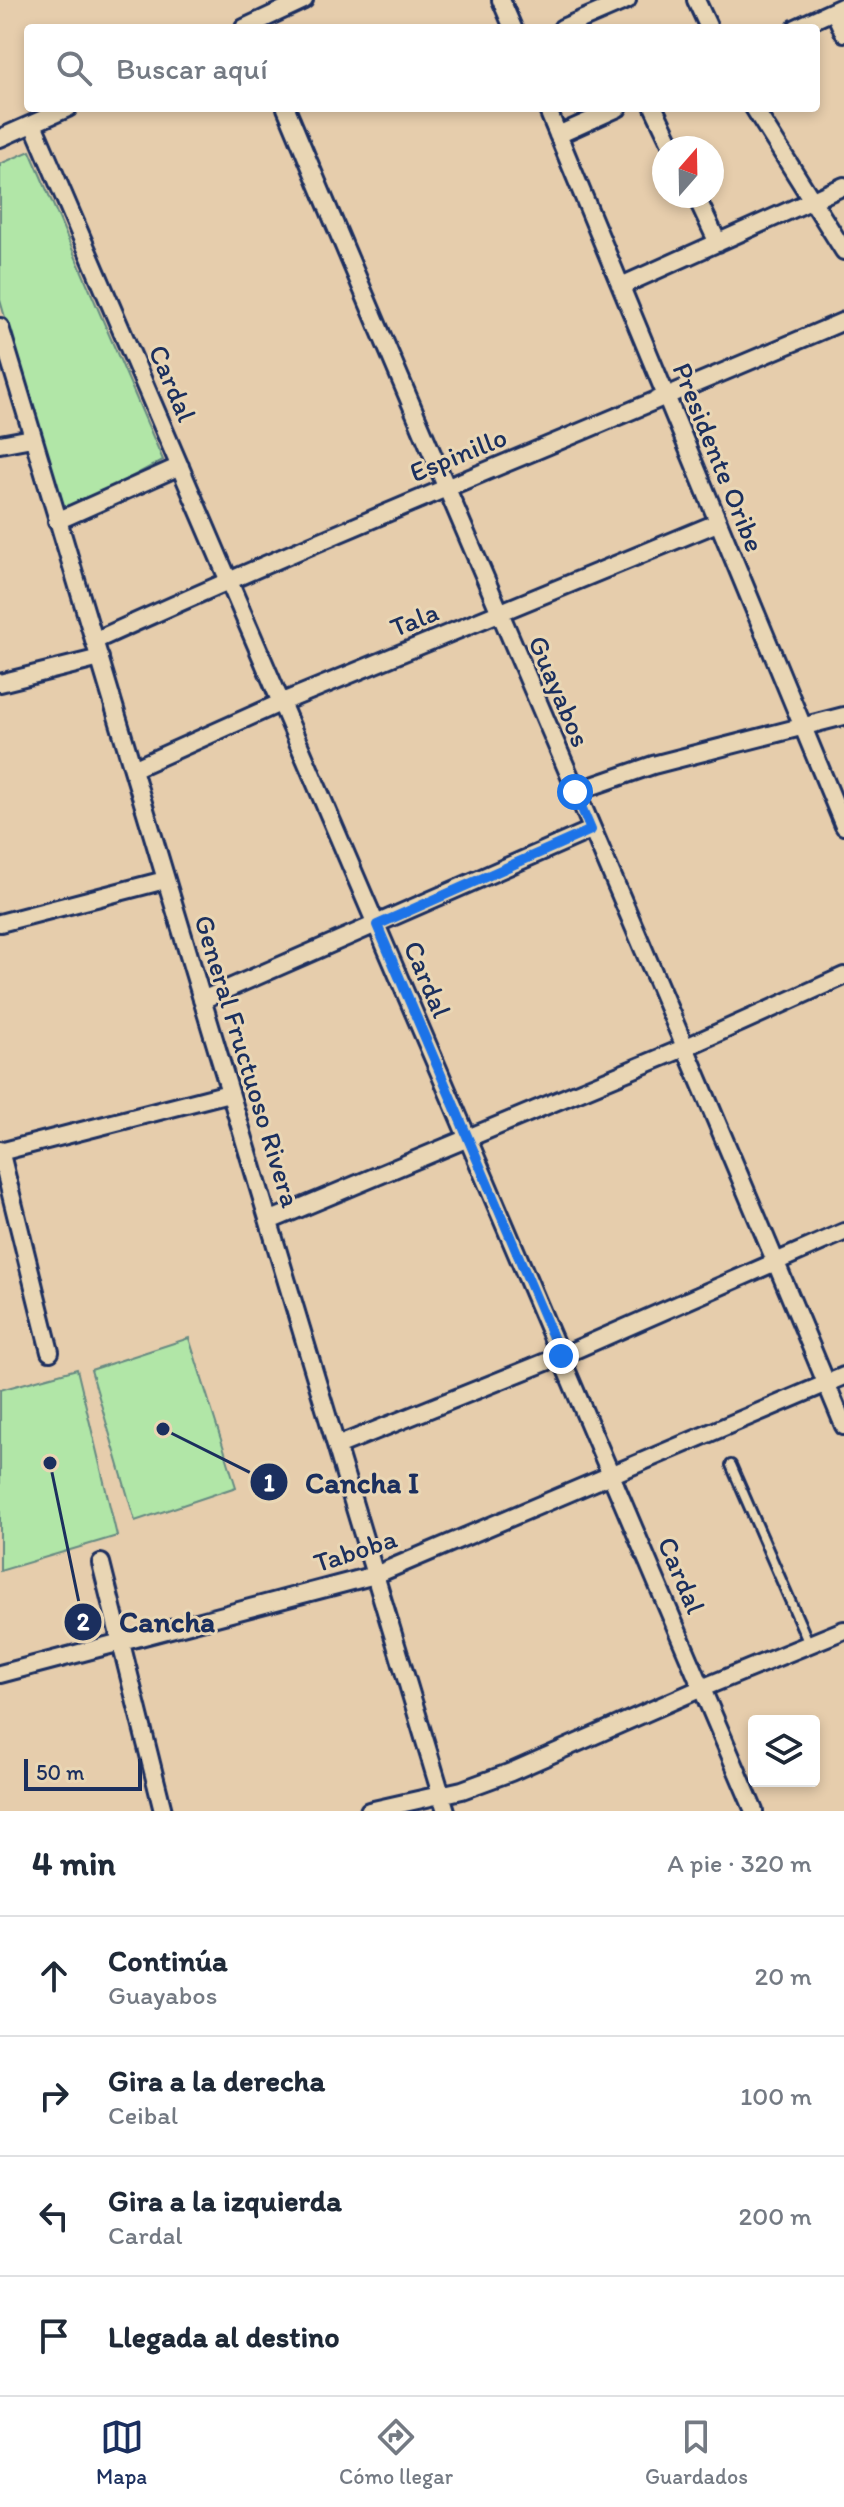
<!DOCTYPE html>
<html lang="es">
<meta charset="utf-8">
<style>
:root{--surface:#fff;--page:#f2f2f3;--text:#1f2937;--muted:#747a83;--line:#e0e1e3;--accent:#1b2f5e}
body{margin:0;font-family:Itim,sans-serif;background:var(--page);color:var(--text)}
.controls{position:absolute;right:24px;bottom:24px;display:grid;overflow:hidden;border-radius:8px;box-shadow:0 4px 12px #0003}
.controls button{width:72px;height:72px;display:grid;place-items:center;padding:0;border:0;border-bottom:2px solid var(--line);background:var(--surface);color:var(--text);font:40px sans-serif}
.compass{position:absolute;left:652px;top:136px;width:72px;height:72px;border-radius:50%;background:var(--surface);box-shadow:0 4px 12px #0003;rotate:20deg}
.scale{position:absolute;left:24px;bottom:20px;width:118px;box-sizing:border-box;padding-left:8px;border:4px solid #1b2f5e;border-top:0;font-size:22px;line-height:28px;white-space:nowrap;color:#1b2f5e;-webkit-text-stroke:6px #e9d6b4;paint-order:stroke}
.stop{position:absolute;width:24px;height:24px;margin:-18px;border:6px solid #1a73e8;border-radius:50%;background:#fff}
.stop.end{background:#1a73e8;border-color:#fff;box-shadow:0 2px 8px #0008}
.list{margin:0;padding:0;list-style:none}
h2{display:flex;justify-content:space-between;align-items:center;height:104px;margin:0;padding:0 32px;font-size:34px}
h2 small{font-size:26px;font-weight:400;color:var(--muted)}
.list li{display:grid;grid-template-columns:52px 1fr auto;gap:24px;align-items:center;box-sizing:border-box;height:120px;padding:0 32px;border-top:2px solid var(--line)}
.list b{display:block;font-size:30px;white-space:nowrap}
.list p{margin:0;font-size:26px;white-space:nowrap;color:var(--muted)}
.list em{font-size:26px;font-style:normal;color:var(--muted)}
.icon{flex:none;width:44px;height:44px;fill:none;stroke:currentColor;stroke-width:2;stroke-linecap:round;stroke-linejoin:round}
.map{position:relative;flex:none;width:844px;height:1811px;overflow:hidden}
.search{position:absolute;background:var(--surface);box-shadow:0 4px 12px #0003;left:24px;right:24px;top:24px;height:88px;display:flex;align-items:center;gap:20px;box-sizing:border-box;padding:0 28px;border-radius:8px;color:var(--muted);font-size:30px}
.sheet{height:584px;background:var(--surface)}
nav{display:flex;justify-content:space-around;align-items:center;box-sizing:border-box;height:112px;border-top:2px solid var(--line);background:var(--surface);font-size:22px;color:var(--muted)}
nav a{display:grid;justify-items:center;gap:4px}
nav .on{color:var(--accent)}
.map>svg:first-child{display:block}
</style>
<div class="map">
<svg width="844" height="1811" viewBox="0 0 844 1811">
<rect width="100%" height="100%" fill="#e6cdac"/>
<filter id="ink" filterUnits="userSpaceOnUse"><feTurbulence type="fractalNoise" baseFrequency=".0125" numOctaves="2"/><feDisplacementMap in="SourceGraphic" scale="16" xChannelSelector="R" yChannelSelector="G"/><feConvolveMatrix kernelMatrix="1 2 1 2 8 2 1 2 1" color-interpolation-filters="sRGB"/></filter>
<g filter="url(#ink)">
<path fill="#b1e6a7" stroke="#668a82" stroke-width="2" d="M30,151L163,460L62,514L0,300V164Z
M189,1338L236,1487L135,1521L91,1370Z
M77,1369L117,1536L0,1571V1390Z"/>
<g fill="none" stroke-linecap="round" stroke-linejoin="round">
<defs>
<path id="lane" d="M731,1465L809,1644"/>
<path id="street" d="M501,0L513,28
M696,0L709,28
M834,11L844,33
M244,28L304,0
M562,28L627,0
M796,28L844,6
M286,108C470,548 662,985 844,1426
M547,108L844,826
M654,108L673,148
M754,108L844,251
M33,124C275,686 515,1248 754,1811
M558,135L618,108
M0,138L68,108
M696,196L718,243
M621,286L844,186
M0,327L446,1811
M0,444L32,438
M57,521L180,466
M94,641C342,528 594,428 844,321
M0,683L100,658
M133,769L280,703L717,523
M575,792L653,765L844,716
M0,923L165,880
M202,1000L591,830
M0,1150L50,1352
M0,1152L229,1093
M269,1221L684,1048L844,976
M337,1446L561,1356L844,1232
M101,1563L163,1811
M0,1674L375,1575L844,1376
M369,1811L462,1790L511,1772L702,1688L844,1630"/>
</defs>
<use href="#lane" stroke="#1b2f5e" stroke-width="14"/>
<use href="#street" stroke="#1b2f5e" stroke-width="22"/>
<use href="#lane" stroke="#e9d6b4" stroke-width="8"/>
<use href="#street" stroke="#e9d6b4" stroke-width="16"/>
</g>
</g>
<g fill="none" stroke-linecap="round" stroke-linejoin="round" filter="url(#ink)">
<path stroke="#1a73e8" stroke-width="10" d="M561,1356L377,925L591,830L575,792"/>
</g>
<g text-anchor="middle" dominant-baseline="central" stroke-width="6" stroke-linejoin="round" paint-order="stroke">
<g font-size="28" fill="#1b2f5e" stroke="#e9d6b4">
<text transform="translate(173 383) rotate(67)">Cardal</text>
<text transform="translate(458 454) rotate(-22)">Espinillo</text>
<text transform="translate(719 457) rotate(68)">Presidente Oribe</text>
<text transform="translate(414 619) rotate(-22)">Tala</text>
<text transform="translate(560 691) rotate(67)">Guayabos</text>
<text transform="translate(428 979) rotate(67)">Cardal</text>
<text transform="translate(248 1061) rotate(73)">General Fructuoso Rivera</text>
<text transform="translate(355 1550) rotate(-18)">Taboba</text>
<text transform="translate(682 1575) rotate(67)">Cardal</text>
</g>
</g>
<path fill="none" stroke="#1b2f5e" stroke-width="3" d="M163 1429L269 1482M50 1463L83 1622"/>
<g fill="#1b2f5e" stroke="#e9d6b4" stroke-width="3">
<circle cx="163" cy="1429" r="8"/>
<circle cx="50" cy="1463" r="8"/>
<circle cx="269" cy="1482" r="20"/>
<circle cx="83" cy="1622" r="20"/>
</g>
<g font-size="24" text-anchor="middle" font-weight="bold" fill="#fff">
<text x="269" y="1491">1</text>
<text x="83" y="1630">2</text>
</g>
<g font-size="30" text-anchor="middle" font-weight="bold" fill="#1b2f5e" stroke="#e9d6b4" stroke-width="6" stroke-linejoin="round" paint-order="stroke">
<text x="362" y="1493">Cancha I</text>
<text x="167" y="1632">Cancha</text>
</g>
</svg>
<div class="controls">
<button><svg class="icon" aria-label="layers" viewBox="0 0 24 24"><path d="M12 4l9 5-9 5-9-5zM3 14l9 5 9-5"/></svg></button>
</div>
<svg class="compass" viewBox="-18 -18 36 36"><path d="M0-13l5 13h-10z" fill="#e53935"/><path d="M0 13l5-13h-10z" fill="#747a83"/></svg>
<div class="scale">50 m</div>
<div class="stop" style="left:575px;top:792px"></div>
<div class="stop end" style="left:561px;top:1356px"></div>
<div class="search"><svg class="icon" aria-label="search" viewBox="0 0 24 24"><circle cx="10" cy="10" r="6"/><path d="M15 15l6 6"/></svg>Buscar aquí</div>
</div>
<section class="sheet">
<h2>4 min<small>A pie · 320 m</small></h2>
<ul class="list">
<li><svg class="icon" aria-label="ahead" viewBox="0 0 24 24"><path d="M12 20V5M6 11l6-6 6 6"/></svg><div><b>Continúa</b><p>Guayabos</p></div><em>20 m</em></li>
<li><svg class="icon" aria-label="right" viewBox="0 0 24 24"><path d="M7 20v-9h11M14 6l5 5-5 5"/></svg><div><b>Gira a la derecha</b><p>Ceibal</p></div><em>100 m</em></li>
<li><svg class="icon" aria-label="left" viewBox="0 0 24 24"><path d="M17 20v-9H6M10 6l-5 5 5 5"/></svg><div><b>Gira a la izquierda</b><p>Cardal</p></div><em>200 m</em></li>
<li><svg class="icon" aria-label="arrive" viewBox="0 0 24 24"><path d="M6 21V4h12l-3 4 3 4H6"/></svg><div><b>Llegada al destino</b></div></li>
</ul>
</section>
<nav>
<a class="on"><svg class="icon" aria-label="map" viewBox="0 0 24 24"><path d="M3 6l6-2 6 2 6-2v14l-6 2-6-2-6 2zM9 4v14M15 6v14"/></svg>Mapa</a>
<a><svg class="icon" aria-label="directions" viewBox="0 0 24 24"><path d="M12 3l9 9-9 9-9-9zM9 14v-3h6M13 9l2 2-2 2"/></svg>Cómo llegar</a>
<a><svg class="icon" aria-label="saved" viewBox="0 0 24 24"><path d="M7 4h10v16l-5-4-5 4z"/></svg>Guardados</a>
</nav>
